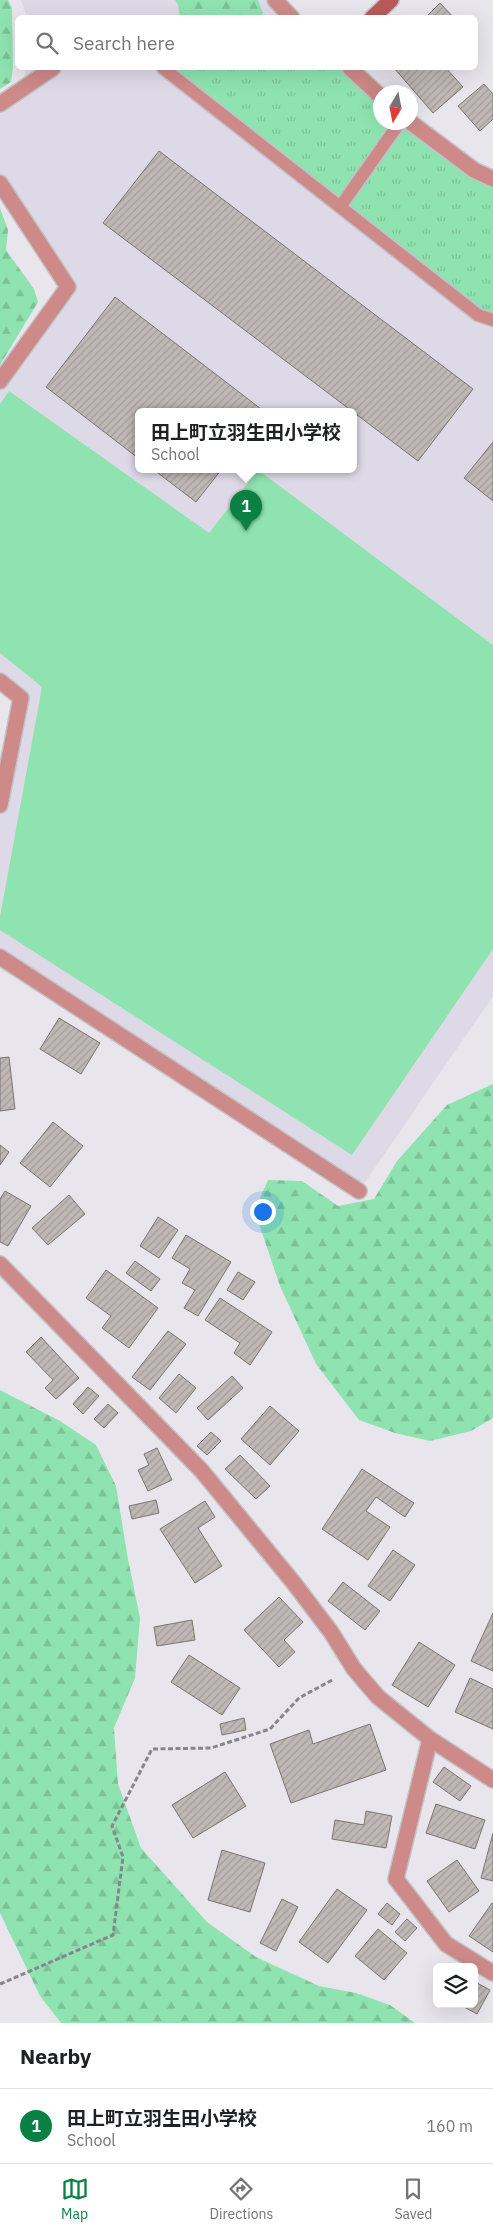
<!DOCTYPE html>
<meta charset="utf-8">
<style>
:root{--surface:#fff;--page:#f2f2f2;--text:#202124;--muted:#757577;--line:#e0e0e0;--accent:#0b8043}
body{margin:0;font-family:"IBM Plex Sans","Noto Sans JP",sans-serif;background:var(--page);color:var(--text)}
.controls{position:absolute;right:15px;bottom:15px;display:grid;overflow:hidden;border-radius:8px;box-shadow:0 5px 20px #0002}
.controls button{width:45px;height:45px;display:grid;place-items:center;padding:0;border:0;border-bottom:1px solid var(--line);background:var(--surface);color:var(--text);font:25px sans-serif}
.compass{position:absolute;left:373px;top:85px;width:45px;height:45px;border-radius:50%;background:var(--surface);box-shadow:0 5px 20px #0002;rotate:190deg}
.you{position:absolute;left:262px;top:1211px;width:18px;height:18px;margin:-12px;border:4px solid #fff;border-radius:50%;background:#1a73e8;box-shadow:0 0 0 8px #1a73e833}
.badge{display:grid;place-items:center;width:32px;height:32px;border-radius:50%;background:var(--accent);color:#fff;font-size:16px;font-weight:700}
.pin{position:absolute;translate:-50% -41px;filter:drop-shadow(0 1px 2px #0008)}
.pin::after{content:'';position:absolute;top:26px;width:18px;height:15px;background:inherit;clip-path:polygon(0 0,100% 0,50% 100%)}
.popup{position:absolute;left:135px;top:408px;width:222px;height:65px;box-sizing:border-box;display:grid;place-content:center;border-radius:8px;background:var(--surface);filter:drop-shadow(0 1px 4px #0005);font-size:16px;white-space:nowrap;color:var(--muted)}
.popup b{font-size:19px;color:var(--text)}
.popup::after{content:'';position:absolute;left:50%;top:100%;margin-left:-10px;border:10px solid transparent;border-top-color:var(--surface)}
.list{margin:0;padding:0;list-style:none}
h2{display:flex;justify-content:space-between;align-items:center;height:65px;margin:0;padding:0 20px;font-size:21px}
h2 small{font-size:16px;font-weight:400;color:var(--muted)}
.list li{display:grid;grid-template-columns:32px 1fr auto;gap:15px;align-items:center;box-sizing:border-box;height:75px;padding:0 20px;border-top:1px solid var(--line)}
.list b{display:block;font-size:19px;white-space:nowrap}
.list p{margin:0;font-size:16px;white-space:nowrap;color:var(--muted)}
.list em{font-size:16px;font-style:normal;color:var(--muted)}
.icon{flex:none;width:28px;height:28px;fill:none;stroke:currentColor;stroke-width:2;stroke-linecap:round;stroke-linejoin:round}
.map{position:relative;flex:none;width:493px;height:2023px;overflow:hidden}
.search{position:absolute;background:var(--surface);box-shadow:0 5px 20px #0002;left:15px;right:15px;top:15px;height:55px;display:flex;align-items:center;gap:12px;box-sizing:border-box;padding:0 18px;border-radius:8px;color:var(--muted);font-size:19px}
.sheet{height:140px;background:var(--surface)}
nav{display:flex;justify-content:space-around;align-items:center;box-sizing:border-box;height:70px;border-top:1px solid var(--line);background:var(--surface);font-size:14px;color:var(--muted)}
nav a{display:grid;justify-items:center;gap:2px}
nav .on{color:var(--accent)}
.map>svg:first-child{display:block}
</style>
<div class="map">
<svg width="493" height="2023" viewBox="0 0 493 2023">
<defs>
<pattern id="grass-tufts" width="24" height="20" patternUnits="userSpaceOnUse" patternTransform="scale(1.25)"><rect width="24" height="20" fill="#8fe3b0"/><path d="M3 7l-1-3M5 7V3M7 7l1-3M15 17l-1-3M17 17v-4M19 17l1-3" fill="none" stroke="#7bc297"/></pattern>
<pattern id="forest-firs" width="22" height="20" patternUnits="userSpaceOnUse" patternTransform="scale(1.25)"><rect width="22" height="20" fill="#8fe3b0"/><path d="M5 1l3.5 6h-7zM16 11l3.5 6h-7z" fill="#7bc297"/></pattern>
<pattern id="building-hatch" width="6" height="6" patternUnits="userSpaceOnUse" patternTransform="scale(1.25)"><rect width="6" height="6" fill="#bfb8b5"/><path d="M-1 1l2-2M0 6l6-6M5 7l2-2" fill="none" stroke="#a39d9b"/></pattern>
</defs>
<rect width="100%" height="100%" fill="#e8e6ec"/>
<path fill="#ded9e7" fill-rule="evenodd" d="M21,0H275L292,17H27Z
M25,68H350L380,122L493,179V996L359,1191L0,957V805L21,698L0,681V381L68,287L0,183V104L24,88ZM138,412H354V470H138Z"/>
<path fill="url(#grass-tufts)" d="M163,68H350L380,96V122H410L493,179V320Z"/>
<path fill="url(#forest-firs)" d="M0,0H8L12,8L13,67L11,82L0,89Z
M175,0H258L263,13L261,17H180L178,5Z
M0,208L8,230L6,250L34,289L38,302L0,365Z
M493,1084V1418L471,1431L430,1441L395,1433L359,1420L316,1364L280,1286L259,1224L260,1198L268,1180L302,1181L338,1206L374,1199L397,1161L447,1105Z
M0,1390L60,1421L96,1445L116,1486L128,1559L140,1618L135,1678L114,1728L118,1784L141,1848L207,1922L256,1957L319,1986L356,1993L390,2005L415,2023H61L40,1996L0,1913Z"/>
<path fill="#8fe3b0" d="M9,391L209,533L258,470L493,645V949L352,1155L0,930V917L42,687L0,653V404Z"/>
<path fill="url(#building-hatch)" stroke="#7b7572" d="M440,3L454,18H425Z
M394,68H446L463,87L433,113Z
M484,84L493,94V119L480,131L458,106Z
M159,151L473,389L418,461L103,223Z
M115,297L265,412H138V458L46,387Z
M493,442V501L464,478Z
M154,470H221L196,502Z
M59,1018L100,1043L81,1074L40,1049Z
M9,1057L15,1109L0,1111V1058Z
M53,1122L83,1146L50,1187L20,1163Z
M0,1145L9,1152L0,1165Z
M5,1191L31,1206L8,1246L0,1242V1199Z
M69,1195L85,1214L48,1245L32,1228Z
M158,1217L178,1230L159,1258L140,1246Z
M186,1235L231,1262L198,1316L184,1308L195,1290L182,1283L190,1269L172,1258Z
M135,1261L160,1279L151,1291L126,1273Z
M106,1270L158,1308L129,1348L102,1328L111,1316L86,1298Z
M238,1272L255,1282L243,1300L227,1290Z
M220,1298L272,1332L250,1365L234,1353L240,1343L205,1320Z
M168,1331L186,1344L150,1390L132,1377Z
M41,1337L79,1378L56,1399L45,1388L53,1380L26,1352Z
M179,1374L196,1388L176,1413L159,1398Z
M232,1376L243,1388L208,1420L197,1408Z
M88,1387L99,1396L83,1414L73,1404Z
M108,1404L118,1413L104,1428L94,1419Z
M270,1406L299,1431L270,1465L241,1439Z
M211,1432L221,1441L207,1455L197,1446Z
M157,1448L172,1480L148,1491L138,1470L149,1465L144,1454Z
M240,1455L270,1486L256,1499L225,1469Z
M362,1469L414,1503L405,1517L376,1497L366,1511L390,1527L368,1560L322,1529Z
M156,1500L159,1513L132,1519L129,1506Z
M205,1501L215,1517L198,1528L222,1566L195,1583L160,1529Z
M393,1550L415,1565L390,1601L368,1586Z
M343,1582L380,1611L365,1630L328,1601Z
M279,1597L303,1622L284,1640L295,1652L279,1667L244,1630Z
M493,1613V1671L471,1661Z
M192,1620L195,1640L157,1646L154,1627Z
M419,1642L455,1665L428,1707L392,1685Z
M189,1655L240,1688L222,1715L171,1682Z
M470,1678L493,1689V1729L455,1712Z
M244,1718L246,1730L222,1735L220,1724Z
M370,1724L386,1770L291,1803L270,1744L309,1730L313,1744Z
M444,1767L471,1786L460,1801L433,1782Z
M225,1772L246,1806L193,1838L172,1805Z
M436,1804L485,1820L475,1849L426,1833Z
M366,1811L392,1816L386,1848L332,1839L335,1820L364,1825Z
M493,1833V1881L481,1878Z
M222,1850L265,1863L250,1912L208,1900Z
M457,1860L479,1891L449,1912L427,1881Z
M337,1889L367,1910L328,1963L299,1942Z
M282,1899L298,1907L276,1951L260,1943Z
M387,1903L400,1914L392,1925L378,1914Z
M492,1903L493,1904V1952L469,1936Z
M407,1919L417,1928L405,1941L395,1932Z
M378,1929L407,1953L384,1980L355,1956Z
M477,1983L490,1990L477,2014L464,2007L465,2004H474V1988Z"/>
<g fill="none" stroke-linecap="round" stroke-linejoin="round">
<defs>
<path id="lane" d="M163,68L478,315L493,320
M340,207L400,122"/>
<path id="street" d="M275,0L292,18
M350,68L380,96
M0,104L53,68
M410,122L474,170L493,179
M0,183L68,287L0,381
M0,681L21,698L0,805
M0,957L359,1191
M0,1264L201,1470L293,1582L331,1632L354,1669L378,1697L430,1739L493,1780
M430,1739L396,1879L446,1944L493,1973"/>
<path id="secondary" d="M372,18L391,0"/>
</defs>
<use href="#lane" stroke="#c2c1c6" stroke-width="15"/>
<use href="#street" stroke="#c2c1c6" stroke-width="18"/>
<use href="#secondary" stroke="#c2c1c6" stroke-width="18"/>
<path stroke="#87868b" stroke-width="3" stroke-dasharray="5 2.5" stroke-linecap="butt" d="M0,1984L113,1935L123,1857L112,1826L152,1749L211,1748L270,1729L299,1698L334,1679"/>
<use href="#lane" stroke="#cd8a88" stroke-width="12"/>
<use href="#street" stroke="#cd8a88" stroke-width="15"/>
<use href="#secondary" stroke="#ba595a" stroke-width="15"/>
</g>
</svg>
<div class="controls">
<button><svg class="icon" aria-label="layers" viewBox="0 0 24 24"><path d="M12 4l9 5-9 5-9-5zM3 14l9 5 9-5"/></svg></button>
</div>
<svg class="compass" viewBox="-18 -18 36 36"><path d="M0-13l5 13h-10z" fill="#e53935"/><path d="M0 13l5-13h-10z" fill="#757577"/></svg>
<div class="you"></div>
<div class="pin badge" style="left:246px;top:531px">1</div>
<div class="popup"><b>田上町立羽生田小学校</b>School</div>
<div class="search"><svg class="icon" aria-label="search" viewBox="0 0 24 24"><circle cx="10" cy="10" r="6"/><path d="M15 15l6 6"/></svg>Search here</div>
</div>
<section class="sheet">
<h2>Nearby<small></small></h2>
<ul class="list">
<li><span class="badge">1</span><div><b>田上町立羽生田小学校</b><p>School</p></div><em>160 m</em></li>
</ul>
</section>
<nav>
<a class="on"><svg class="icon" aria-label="map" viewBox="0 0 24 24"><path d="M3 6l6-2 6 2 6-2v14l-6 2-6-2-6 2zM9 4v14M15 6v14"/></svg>Map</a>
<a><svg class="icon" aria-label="directions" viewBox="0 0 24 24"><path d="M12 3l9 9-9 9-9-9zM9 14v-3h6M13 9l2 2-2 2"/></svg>Directions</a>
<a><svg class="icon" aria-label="saved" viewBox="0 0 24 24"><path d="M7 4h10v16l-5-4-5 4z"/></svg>Saved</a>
</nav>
